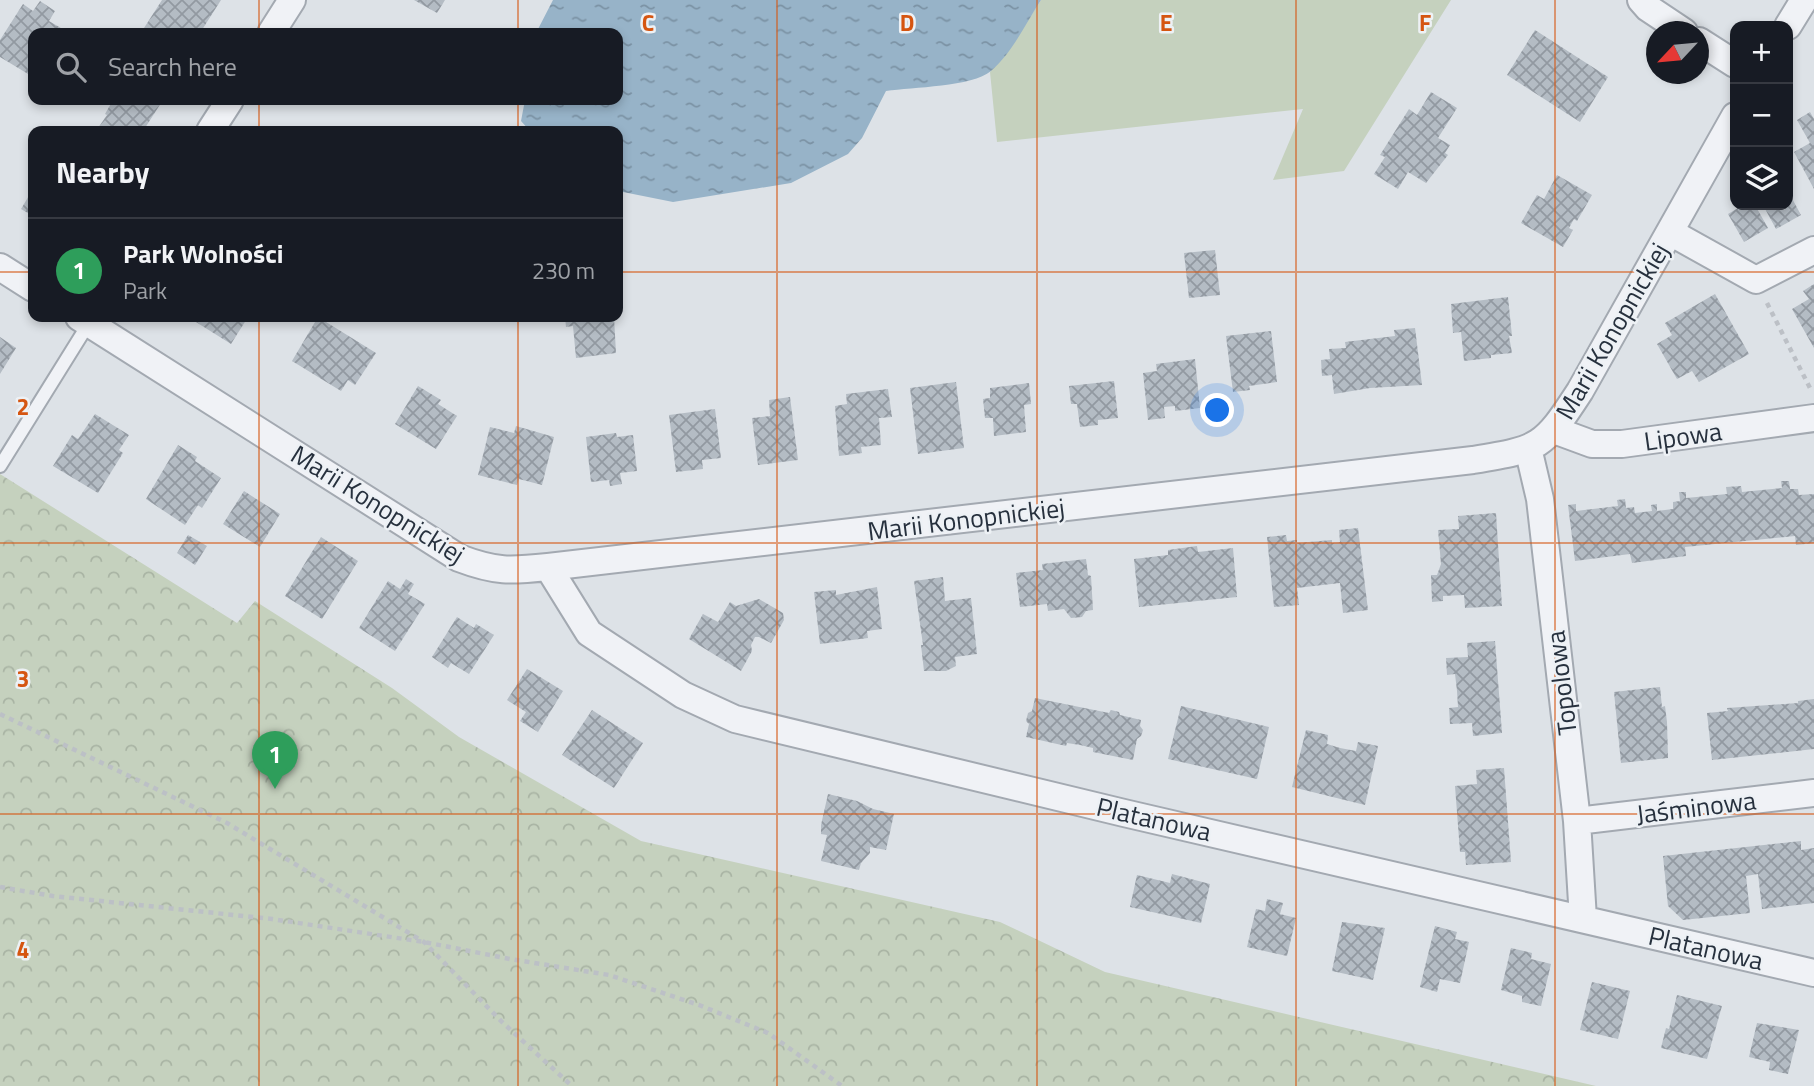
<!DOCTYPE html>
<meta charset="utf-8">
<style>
:root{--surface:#171b24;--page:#242831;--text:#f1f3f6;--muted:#9ea1a6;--line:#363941;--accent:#cf3f61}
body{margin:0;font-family:"Titillium Web",sans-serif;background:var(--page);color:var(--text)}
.controls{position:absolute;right:21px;top:21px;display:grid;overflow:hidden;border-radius:14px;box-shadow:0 4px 10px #0003}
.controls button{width:63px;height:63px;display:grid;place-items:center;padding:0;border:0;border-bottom:2px solid var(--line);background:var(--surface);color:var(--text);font:35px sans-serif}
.compass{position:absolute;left:1646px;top:21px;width:63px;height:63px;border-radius:50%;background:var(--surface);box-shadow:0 4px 10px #0003;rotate:244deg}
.you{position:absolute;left:1218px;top:411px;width:24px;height:24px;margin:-18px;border:5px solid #fff;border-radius:50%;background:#1a73e8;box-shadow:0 0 0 10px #1a73e833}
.badge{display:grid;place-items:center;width:46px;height:46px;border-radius:50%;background:var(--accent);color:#fff;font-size:23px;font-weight:700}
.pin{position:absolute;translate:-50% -58px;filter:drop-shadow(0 2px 4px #0008)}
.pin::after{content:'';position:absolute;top:37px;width:24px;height:21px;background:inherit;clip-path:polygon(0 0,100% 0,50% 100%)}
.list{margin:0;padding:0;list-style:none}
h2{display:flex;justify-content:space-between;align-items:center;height:91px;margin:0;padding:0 28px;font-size:30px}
h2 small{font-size:23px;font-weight:400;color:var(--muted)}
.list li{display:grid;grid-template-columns:46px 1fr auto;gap:21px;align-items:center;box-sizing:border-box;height:105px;padding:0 28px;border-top:2px solid var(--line)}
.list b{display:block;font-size:26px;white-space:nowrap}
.list p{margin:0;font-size:23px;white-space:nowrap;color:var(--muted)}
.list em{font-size:23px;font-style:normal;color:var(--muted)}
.icon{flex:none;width:38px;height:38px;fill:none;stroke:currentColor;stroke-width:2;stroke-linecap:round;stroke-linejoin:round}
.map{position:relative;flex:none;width:1814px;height:1086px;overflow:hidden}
.search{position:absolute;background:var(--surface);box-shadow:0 4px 10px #0003;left:28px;top:28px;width:595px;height:77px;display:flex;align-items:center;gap:18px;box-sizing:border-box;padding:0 24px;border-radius:14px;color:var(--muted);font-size:26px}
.panel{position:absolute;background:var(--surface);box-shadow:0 4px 10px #0003;left:28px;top:126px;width:595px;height:196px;border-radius:14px}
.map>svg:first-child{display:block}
</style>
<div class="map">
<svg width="1814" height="1086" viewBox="0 0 1814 1086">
<defs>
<pattern id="park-crowns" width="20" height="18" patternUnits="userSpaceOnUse" patternTransform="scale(1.75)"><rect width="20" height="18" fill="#c5d1be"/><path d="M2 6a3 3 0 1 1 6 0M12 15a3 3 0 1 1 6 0" fill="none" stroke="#a9b4a4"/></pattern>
<pattern id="water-ripples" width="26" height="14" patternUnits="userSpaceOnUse" patternTransform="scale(1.75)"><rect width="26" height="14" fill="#97b3c8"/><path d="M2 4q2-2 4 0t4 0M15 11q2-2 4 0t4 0" fill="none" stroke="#7b92a4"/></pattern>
<pattern id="building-cross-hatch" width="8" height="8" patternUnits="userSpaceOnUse" patternTransform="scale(1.75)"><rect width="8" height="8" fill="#b4bcc4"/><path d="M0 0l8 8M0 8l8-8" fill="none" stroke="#9299a1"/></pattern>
</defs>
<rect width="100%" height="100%" fill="#dde2e7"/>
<path fill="#c5d1be" d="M1041,0H1451L1344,171L1273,180L1303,109L997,142L990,72L1006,54Z"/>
<path fill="url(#park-crowns)" d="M0,474L237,623L255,601L392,688L459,737L641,841L1000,922L1105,972L1596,1086H0Z"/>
<path fill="url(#water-ripples)" d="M553,0H1041C1026,23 1012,53 991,71C972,87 913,87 886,91L862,138L848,154L791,183L673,202L618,191V131H530L521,121L525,100H618V33H536Z"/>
<path fill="url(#building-cross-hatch)" d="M162,0H221L200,33H152L144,28Z
M414,0H445L437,13Z
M40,1L55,11L49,21L66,31L64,33H33V77L0,57V40L23,4L33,11Z
M1535,30L1608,77L1580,122L1507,75Z
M1431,92L1457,108L1438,138L1450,145L1445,153L1448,155L1426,183L1408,172L1398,189L1374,174L1385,157L1380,155L1409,109L1417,115Z
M113,100H163L143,131H96L107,115L105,114Z
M1810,112L1814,119V189L1794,152L1810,143L1797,120Z
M1557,175L1592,195L1577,221L1574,219L1569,228L1573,230L1563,247L1521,223L1537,195L1544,199Z
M33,189V216L21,209Z
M1788,191L1801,215L1776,229L1763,205H1788Z
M1743,205H1755L1768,228L1744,242L1728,214Z
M1215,250L1220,295L1189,298L1184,253Z
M1814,284V348L1792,309L1809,299L1803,291Z
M1715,294L1749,354L1699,382L1692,371L1677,379L1657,344L1672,335L1665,323Z
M1508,297L1512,336H1509L1512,353L1491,355V358L1464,361L1461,332L1453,333L1451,304Z
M188,317H248L231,344Z
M318,317L376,353L355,385L348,380L341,391L292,361Z
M565,317H614L616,353L576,358L573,326L566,327Z
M1415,328L1422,385L1370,388L1334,394L1332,375L1322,376L1321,360L1330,359L1329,349L1346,348L1345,342L1395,336L1394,330Z
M1271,331L1277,382L1249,386L1250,390L1233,392L1226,336Z
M0,337L16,348L0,374Z
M1195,359L1200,408L1175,411V406L1164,407L1165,418L1148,420L1143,373L1157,371L1156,364Z
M1114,381L1118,418L1098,420V425L1080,427L1077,404H1071L1069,386Z
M956,382L964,448L918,454L910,388Z
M1029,383L1031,404L1024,405L1026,432L994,436L993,418H985L983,399L990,398V388Z
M418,386L441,400L438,404L457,416L436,449L395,424Z
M888,389L892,417L879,418L881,445L861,447L862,453L839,456L835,406L847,404L846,394Z
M790,397L798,460L758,465L752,418L770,416L769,400Z
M715,409L721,458L702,460L703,469L676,472L669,415Z
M95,414L129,435L119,450L123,453L98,493L53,466L72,435L78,439Z
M516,426L554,437L542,485L519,479L517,485L478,475L490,427L514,433Z
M616,433L617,437L633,435L637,471L620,473L622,484L610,486L609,480L591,482L586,437Z
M178,445L197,457L195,461L221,478L202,508L198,505L185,525L146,499Z
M1781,481H1789L1790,489H1798L1799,495L1814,494V543L1796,545L1795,536L1685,547L1686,556L1632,563L1630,554L1575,561L1568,505L1576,504V511L1618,506L1617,500L1625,499L1626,508L1634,507L1635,513L1652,511L1651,505L1657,504V511L1673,509V502L1680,501L1679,492H1686V498L1707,496L1727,494L1726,487L1741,486L1742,492L1782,488Z
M244,491L280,514L260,547L223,524Z
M1496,513L1502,606L1465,608L1464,595L1443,596V601L1432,602L1431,575H1437L1441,564L1438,530L1459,529L1458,516Z
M1358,528L1368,610L1343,613L1340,583L1297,588L1299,605L1274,607L1267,537L1286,535L1287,541L1297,540V543L1332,540V543L1340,542L1339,530Z
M188,535L207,546L195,565L177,553Z
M321,537L358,561L322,619L285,596Z
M1197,546L1198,552L1233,548L1237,597L1139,607L1134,559L1168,555V550Z
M1086,559L1088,575L1091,576L1093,610L1086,611L1082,617L1071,618L1064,609L1048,611L1047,604L1020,607L1016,573L1043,570L1042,564Z
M943,577L945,601L971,598L977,654L955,657L956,666L946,671H924L921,645H923L914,581Z
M406,579L414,584L408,594L425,604L395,651L359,628L388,581L400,589Z
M877,587L882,629L867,631L868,638L820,644L814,592L836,590V595Z
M759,599L783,613L784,620L771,643L759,637H755L751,645L752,651L741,671L689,639L703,614L718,622L730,602L736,606Z
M457,617L474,628L476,624L494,635L469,674L451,663L448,668L432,657Z
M1495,641L1502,733L1473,736L1472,723L1450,724L1449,708L1458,707L1457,691L1455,674L1447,675L1446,658L1468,657L1467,643Z
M527,669L563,691L538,732L520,721L526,712L507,700Z
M1660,687L1662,707L1665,706L1667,722L1668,758L1621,763L1614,692Z
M1035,698L1109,713L1111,710L1119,712L1120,715L1141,720L1140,726L1143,730L1141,736L1137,739L1133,760L1093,752V748L1080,745L1067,743L1066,746L1026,737L1029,724L1026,721L1028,713L1032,711Z
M1814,699V749L1712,760L1707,713L1728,711L1727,708L1798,703V701Z
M1181,706L1269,727L1257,779L1168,759Z
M592,710L643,743L614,788L562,755Z
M1306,730L1328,735L1327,744L1340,748L1356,751L1358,742L1378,746L1365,805L1292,787Z
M1504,768L1511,862L1466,865L1465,852H1460L1455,786L1477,784L1476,770Z
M828,794L857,801L873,809L894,814L886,850L870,847V853L861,863L859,870L821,861L827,835L821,834V825Z
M1801,841V850L1814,848V903L1762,909L1758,874L1746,876L1750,913L1683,920L1668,906L1663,856Z
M1172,874L1210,884L1201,923L1130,907L1137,875L1170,883Z
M1267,899L1283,903L1280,914L1296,918L1287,956L1247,947L1256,909L1265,911Z
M1342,922L1385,928L1373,980L1332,971Z
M1435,926L1457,932L1455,939L1469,942L1460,983L1440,979L1437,992L1420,987Z
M1511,948L1532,953L1531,959L1551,964L1541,1006L1522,1002V996L1501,990Z
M1592,982L1630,991L1618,1039L1580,1030Z
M1677,995L1722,1006L1707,1059L1661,1048L1666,1028L1669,1029Z
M1757,1023L1799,1030L1788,1074L1769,1070L1770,1062L1749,1057Z"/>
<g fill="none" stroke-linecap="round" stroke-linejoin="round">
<defs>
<path id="service" d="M0,466L89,323"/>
<path id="minor" d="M1641,0L1648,8L1684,32
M1788,26L1804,0
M271,33L292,0
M1699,41L1735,64
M210,131L230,100
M1670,232L1756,280L1814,250
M0,267L33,288
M79,317L459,558C496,572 510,571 548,567L1473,460C1540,449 1543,448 1580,391L1735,116
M1554,430L1592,444H1622L1814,418
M1528,448L1540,499L1577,821L1583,919
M548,567L589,633L683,695L735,719L1124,813L1814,973
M1577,821L1814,793"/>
</defs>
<use href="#service" stroke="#a3a9b1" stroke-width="16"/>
<use href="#minor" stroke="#a3a9b1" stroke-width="30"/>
<path stroke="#bcc0c6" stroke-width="4.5" stroke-dasharray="5 5" stroke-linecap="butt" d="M1767,303L1812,392
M0,714L227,823L424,942L502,1022L572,1086
M0,887L53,896L272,919L424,942L510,959L609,975L699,1005L768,1033L842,1086"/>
<use href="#service" stroke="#f0f2f6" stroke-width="12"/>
<use href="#minor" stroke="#f0f2f6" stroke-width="26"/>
</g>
<path fill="none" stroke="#d55511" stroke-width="2" stroke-opacity="0.55" d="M259,0V33M518,0V33M777,0V1086M1037,0V1086M1296,0V1086M1555,0V1086M259,100V131M518,100V131M0,272H33M618,272H1814M259,317V1086M518,317V1086M0,543H1814M0,814H1814"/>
<g text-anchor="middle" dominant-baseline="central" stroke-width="5" stroke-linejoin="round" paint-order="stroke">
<g font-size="26" fill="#27313e" stroke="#edf1f5">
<text transform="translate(1612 331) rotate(-60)">Marii Konopnickiej</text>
<text transform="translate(1683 436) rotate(-8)">Lipowa</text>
<text transform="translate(378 504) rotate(32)">Marii Konopnickiej</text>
<text transform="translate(966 519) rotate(-7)">Marii Konopnickiej</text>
<text transform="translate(1561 683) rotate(-97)">Topolowa</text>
<text transform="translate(1696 807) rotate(-7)">Jaśminowa</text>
<text transform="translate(1154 819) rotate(13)">Platanowa</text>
<text transform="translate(1706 948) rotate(13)">Platanowa</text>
</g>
</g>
<g font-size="23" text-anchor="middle" font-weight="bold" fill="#d55511" stroke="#edf1f5" stroke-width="5" stroke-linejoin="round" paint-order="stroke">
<text x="648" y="31">C</text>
<text x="907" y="31">D</text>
<text x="1166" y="31">E</text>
<text x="1425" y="31">F</text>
<text x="23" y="415">2</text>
<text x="23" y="687">3</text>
<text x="23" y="958">4</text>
</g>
</svg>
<div class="controls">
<button>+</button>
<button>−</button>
<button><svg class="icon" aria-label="layers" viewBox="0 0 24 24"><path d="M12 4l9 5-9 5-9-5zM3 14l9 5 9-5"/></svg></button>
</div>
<svg class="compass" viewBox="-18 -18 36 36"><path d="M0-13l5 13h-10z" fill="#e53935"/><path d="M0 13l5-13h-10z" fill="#9ea1a6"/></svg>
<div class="you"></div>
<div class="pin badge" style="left:275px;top:789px;background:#2e9e5b">1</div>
<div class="search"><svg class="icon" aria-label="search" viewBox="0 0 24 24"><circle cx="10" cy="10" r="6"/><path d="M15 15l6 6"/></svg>Search here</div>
<section class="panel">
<h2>Nearby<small></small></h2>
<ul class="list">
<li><span class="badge" style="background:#2e9e5b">1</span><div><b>Park Wolności</b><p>Park</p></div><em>230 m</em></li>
</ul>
</section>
</div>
